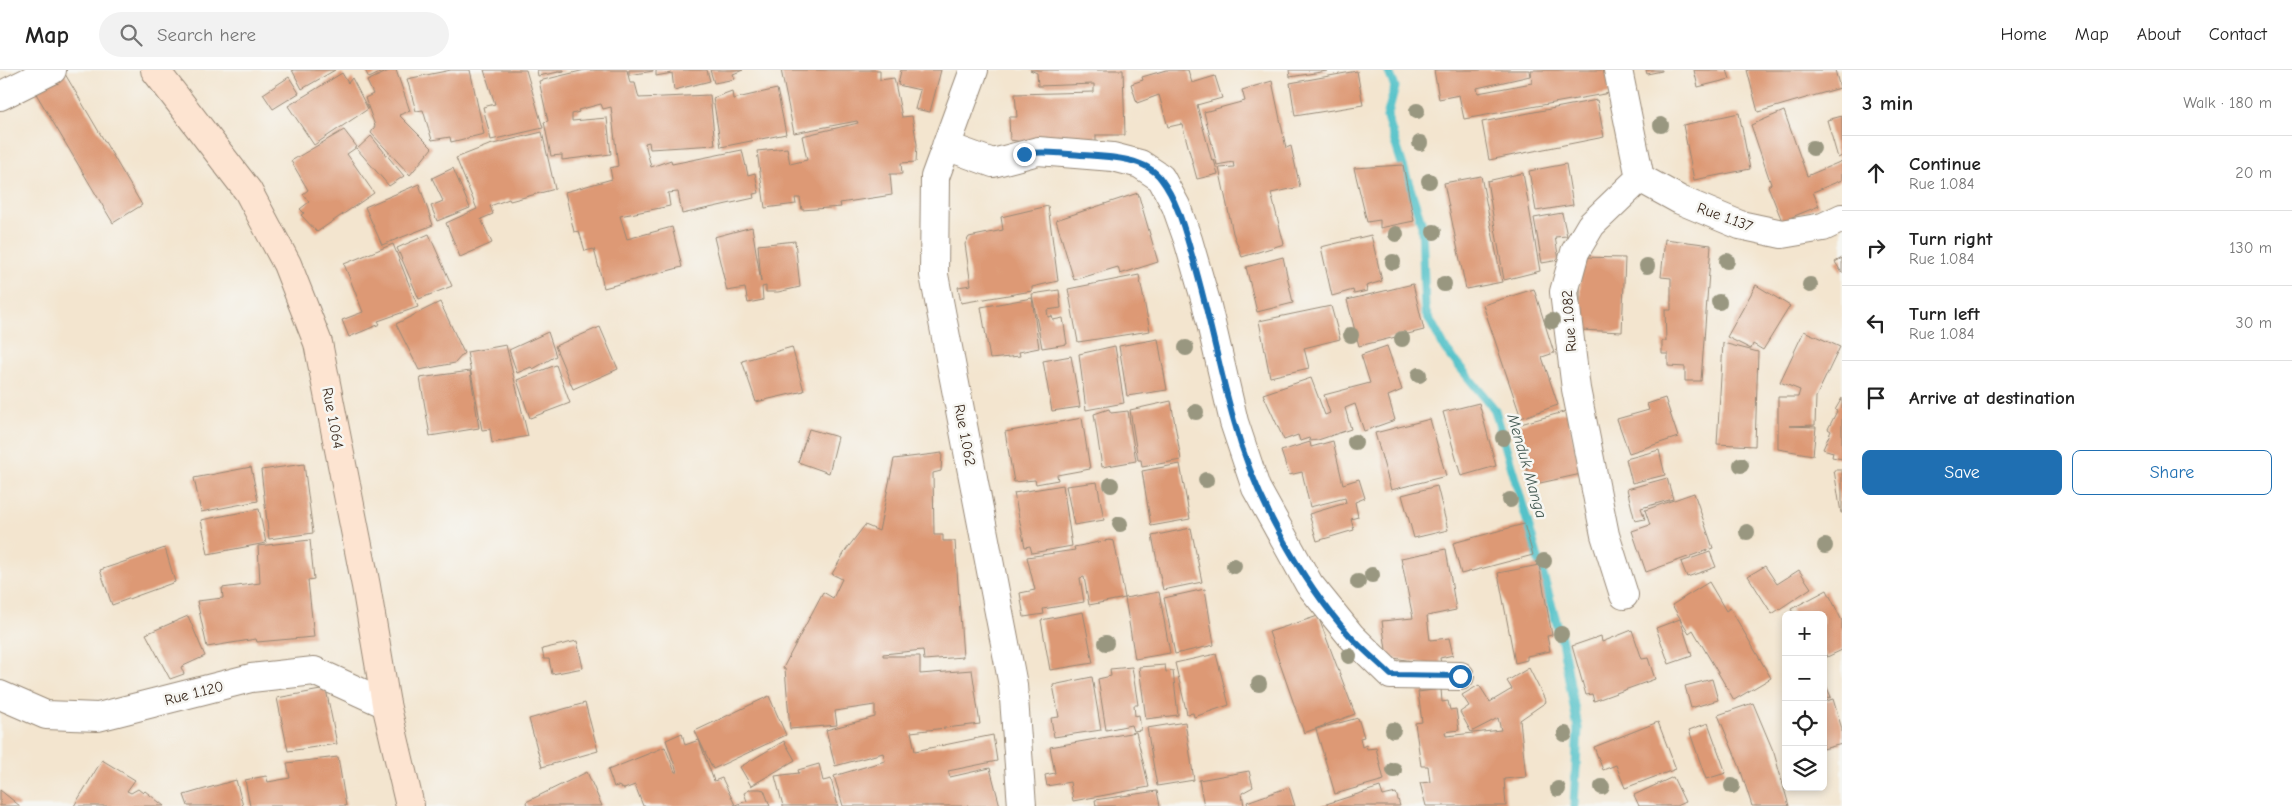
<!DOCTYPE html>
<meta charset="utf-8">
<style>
:root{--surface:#fff;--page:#f2f2f2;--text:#222;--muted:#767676;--line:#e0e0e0;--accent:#1f6fb2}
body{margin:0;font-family:"Comic Neue",sans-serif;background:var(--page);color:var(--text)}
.controls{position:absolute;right:15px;bottom:15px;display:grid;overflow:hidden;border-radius:8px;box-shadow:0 2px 8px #0003}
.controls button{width:45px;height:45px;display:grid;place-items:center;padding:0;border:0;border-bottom:1px solid var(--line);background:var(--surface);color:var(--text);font:25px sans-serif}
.stop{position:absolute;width:15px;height:15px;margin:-11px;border:4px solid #1f6fb2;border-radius:50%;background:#fff}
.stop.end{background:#1f6fb2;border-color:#fff;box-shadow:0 1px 5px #0008}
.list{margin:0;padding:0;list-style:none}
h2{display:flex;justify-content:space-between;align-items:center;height:65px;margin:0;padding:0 20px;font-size:21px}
h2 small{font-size:16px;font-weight:400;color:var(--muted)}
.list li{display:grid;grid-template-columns:32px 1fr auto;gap:15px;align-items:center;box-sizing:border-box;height:75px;padding:0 20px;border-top:1px solid var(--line)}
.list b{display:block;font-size:19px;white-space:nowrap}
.list p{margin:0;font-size:16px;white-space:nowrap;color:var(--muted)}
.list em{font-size:16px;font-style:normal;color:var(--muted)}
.actions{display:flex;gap:10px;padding:15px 20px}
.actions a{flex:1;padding:11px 0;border:1px solid var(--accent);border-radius:8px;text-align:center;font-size:18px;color:var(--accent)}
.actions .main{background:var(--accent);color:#fff}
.icon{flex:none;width:28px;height:28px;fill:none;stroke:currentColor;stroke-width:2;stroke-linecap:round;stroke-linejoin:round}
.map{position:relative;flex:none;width:1842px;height:736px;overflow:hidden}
header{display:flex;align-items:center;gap:30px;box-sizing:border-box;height:70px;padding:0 25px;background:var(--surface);border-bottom:1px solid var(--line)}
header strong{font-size:24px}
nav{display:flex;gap:28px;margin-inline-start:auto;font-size:18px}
.search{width:350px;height:45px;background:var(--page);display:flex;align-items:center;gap:12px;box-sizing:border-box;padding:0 18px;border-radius:28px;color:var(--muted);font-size:19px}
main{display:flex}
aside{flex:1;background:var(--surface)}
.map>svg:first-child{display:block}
</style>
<header>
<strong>Map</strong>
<div class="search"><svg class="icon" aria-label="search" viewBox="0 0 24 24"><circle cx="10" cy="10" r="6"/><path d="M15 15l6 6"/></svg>Search here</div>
<nav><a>Home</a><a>Map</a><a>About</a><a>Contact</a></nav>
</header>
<main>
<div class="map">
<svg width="1842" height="736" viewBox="0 0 1842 736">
<rect width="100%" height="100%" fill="#f6f6f2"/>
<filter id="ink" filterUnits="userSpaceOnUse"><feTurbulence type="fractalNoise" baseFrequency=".02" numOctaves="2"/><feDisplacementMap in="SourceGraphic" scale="10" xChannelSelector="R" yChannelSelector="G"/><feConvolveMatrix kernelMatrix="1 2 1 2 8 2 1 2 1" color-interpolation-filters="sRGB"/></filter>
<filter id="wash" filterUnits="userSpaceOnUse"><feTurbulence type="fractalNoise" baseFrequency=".0096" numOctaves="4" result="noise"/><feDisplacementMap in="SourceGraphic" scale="20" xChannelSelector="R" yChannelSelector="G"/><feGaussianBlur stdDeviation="1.12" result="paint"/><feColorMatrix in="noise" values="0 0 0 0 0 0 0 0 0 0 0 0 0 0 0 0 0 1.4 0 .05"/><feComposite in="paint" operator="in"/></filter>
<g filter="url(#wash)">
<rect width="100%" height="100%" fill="#f3e5cf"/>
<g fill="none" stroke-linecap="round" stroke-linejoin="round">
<path stroke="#54c2c9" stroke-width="9" d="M1388,0L1395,17L1387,47L1422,155L1425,241L1446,280L1495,340L1562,571L1578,658L1574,736"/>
</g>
<g id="blocks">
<path fill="#dd9975" d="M292,0H335L302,19Z
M365,0H386L369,8Z
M391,0H396L410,41L399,45L432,78L410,105L371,63L375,56L365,28L373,24L367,11Z
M451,0H470L484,64L451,72L450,67L432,70L423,40L416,41L407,9Z
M484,0H526L543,58L491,70L483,37L495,34Z
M537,0H564V1L538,6Z
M585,0H627L630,13H635L639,28L710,25L715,75L650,79L649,72L645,73L651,97L671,90L672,94L742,80L748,105L755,103L759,123L753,124L754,128L682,144L678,122L668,123L670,136L620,146L627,169L672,157L682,197L604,218L594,179L585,181L579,161L574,162L565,122L612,109L610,98L618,96L611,37L603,39L601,34L578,40L579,42L572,44V51L607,48L611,84L562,90V85L551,86L544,52L548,51L539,11Z
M629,0H653V1L629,5Z
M656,0H707L710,11L674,20L672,3L656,6Z
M710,0H743L733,4L735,9L714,13Z
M781,0H880V10L894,8L902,47L912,46L917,74L916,92L901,93L902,104H890L892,125L840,133L841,137L802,140L800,128H795L796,134L765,138L757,81L787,78L790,94L807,90L802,66L858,53L857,51L794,63Z
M901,0H941L930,42L915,39L920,20L898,15Z
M1030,0H1123L1125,65H1096V83L1010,70L1009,47H1017L1015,24L1094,22V14L1038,16L1037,3Z
M1166,0H1188L1192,13L1215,6L1222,28L1197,35L1212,91L1214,90L1218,104L1197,109L1182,54L1168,57L1159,25L1137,33L1131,14L1143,10L1142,7Z
M1289,0H1327V1L1290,7Z
M1434,0H1529L1530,6L1477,18L1478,23L1532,13L1531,0H1607L1610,23L1464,49L1459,25L1439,29Z
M1646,0H1662V1L1647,4Z
M1694,0H1727L1730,9L1698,17Z
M1747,0H1835L1840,18L1758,42Z
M1357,1L1363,35L1295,46L1290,13Z
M342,3L348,13L352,8L368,39L314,75L288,36Z
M65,4L142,135L113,153L35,22Z
M289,7L299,23L273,39L263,24Z
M1272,11L1286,78L1291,76L1300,117L1271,123L1284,174L1242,187L1233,163L1219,98L1234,97L1233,92L1217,95L1204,42L1245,31L1242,20Z
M777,19L786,64L721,77L713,28L732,21L733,29Z
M1597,30L1604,67L1489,90L1482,52Z
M1784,41L1807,106L1842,91V110L1813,122L1819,136L1782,151L1768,116L1771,114L1751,55Z
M1739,43L1750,99L1694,110L1683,55Z
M1842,46V86L1838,88L1827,50Z
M344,60L357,77L347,84L374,123L317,162L301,145L304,143L300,139L309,132L303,124L308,120L291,91Z
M542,62L555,119L510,131L509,129L490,136L493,144L481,149L492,173L460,187L446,153L477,139L456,88L489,75Z
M371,66L404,106L389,116L357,79Z
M1566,94L1573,135L1536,141L1529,101Z
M1403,95L1414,151L1380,158V150L1367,152L1354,98Z
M453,98L470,138L437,151L431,136L443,131L432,108Z
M1523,103L1540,201L1504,210L1487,111Z
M1481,106L1502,212L1466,219L1444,113Z
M419,114L433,155L382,175L365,137Z
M1138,123L1158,192L1120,204L1118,197L1074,210L1056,150Z
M1048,136L1058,211L1032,217V221L961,233L958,217L971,215L965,174L969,167L1003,160L1001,147Z
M1562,143L1567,166L1555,167L1559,190L1542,193L1534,148Z
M752,157L761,212L758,175L795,171L800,217L778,222H766V216L762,217L763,230L748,233L745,218L727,221L714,167Z
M429,164L452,216L419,229L397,178Z
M1371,165L1382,211L1366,216L1367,221L1354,224L1353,220L1332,226L1321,177Z
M1665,169L1711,175L1701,311H1685V297L1668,296V284H1662V271H1666L1665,240H1671V208L1661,207Z
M393,174L418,237L378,251L380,254L349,267L342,250L363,242L344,194Z
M1283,187L1293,233L1257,242L1246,197Z
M1580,187L1625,188L1622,262L1580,260Z
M1842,188V203L1835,192Z
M1139,205L1150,261L1078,272L1068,219Z
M1413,214L1424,260L1359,276L1347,230Z
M1756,215L1790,236L1763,280L1753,274L1751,279L1727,267Z
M1534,219L1554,283L1542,287L1558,335L1521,348L1483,235Z
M1059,220L1061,238L1047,240L1048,247L1052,246L1053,250L1063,248L1067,274L1042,278L1032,224Z
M1032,228L1039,278L1019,282L1020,286L990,289L981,237Z
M440,232L464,283L455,293L419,300L396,254Z
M1331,236L1340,269L1304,278L1309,298L1270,307L1259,251Z
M600,257L618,299L573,319L555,276Z
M1804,261L1840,277L1816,327L1815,355L1790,356L1816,357L1813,385L1778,379V327H1798L1800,320L1780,312Z
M548,262L556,286L533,299L531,297L517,303L509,280Z
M1158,269L1167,320L1127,326L1119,276Z
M1723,273L1758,282L1755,376L1717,374Z
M506,275L528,366L492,373L490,359L482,360L467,282Z
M1115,276L1124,333L1086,340L1079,284Z
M1387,276L1402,320L1388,326L1395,350L1364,361L1355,334L1345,338L1351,359L1318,370L1310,371L1309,368L1300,371L1298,365L1284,370L1263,324L1311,308L1325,345L1330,343L1324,325L1370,313L1361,285Z
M792,277L804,321L756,332L742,291Z
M1071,286L1080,337L1052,341L1043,291Z
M556,295L570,333L530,348L517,310Z
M470,301L479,358L430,366L420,308Z
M1665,328L1678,367L1629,383L1617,349L1649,340L1647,334Z
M1842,328V389L1832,387L1833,382L1823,379L1831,361L1828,359L1837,341L1835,340Z
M1171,331L1181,390L1142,397L1141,390H1138L1130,340Z
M1479,333L1496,396L1461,406L1443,342Z
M1109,339L1111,343L1128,341L1136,391L1102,397L1094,344Z
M1567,341L1581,404L1531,415L1517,355Z
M1082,348L1090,399L1057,405L1058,410L1036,414L1035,410L1014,412L1005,362Z
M1430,349L1446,406L1391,420L1375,363Z
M809,359L838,367L829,403L798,392Z
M1333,371L1343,414L1359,409L1365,428L1355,432L1358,447L1351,449L1354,460L1317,471L1309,444L1346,433L1345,428L1310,437L1302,402L1289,405L1281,381L1310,372L1311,377Z
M1659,380L1665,405L1632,413L1626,389Z
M942,383L941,401L933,403L934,465H943V471H955L963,587L924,590L923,580L883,584V586H920V604L972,600L980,654L911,662L915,681L993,665L997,691L948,701L950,707L990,698L1000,736H843L834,706L885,691L883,683L835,696L826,660L875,647V635L835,641L837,655L790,659L785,599L783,598L823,522L833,528L842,509L832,504L846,480L865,455L879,461L894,389Z
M304,394L313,463L269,469L261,400Z
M1180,394L1190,449L1151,456L1142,401Z
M251,397L258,431L201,442L194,408Z
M1834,400H1842V443H1841Z
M1667,408L1673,429L1641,438L1645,449L1635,451L1627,419Z
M1097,412L1104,450L1074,455L1066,416Z
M1063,415L1072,476L1032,483L1030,476L1025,477L1014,423Z
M1437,416L1448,460L1414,468L1402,425Z
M1694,423L1713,478L1646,502L1632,461L1650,455L1645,440Z
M259,439L266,473L208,484L201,450Z
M1524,454L1533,485L1461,504L1453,473Z
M1191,458L1202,512L1163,520L1152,466Z
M310,470L314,509L308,510L314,567L257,572L256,569L207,577L197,531L223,528L222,518L260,513L258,476Z
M1109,470L1114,471L1125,528L1089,535L1084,507L1080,508L1084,532L1043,539L1044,544L1024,547L1020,523L1035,520L1027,487L1075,480L1074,477Z
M165,478L175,512L112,535L100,500Z
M1446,479L1456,540L1427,546L1430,570L1449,568L1453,585L1440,588L1442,599L1419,592L1387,587L1382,551L1413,548L1401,488Z
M1710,482L1716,497L1687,507L1681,492Z
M1539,495L1552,565L1547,566L1550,581L1527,586V590L1515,593L1498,503Z
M1765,496L1777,514L1799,500L1811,518L1772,544L1748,506Z
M1709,512L1726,541L1730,538L1771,608L1734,630L1693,560L1689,563L1672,535Z
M1205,519L1214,575L1175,584L1164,528Z
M1827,520L1842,551V580L1827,587L1823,580V545H1794L1791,539Z
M1159,522L1170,583L1135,589L1125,528Z
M1083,542L1093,593L1050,600L1041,550Z
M188,546L205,586L181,597L184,604L170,609L146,564Z
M1318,546L1355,644L1304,663L1269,562Z
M1680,549L1692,586L1669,594L1656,558Z
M1632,560L1642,589L1648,588L1655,609L1594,631L1592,624L1586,625L1572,576L1601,566L1602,572Z
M577,571L583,598L552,604L549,589H544L542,579Z
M1216,584L1229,635L1194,647L1193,643L1187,644L1175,593Z
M1165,595L1166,602L1173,601L1178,645L1146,649L1139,597Z
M1132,597L1138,635H1134L1135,646L1139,645L1141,660L1133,661L1131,655L1106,660L1098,609L1111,606L1110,599Z
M1529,598L1546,632L1520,650L1526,707L1504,709L1506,736H1426L1420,713L1430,712L1428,696H1421L1415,653L1422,652L1418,622L1441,619L1442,632L1448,631L1450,640L1456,639L1459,660L1445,662L1446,666L1501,660L1498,648L1471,662L1460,642L1469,636L1462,625L1479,615L1490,632L1512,619L1507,611Z
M1092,607L1101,660L1054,667L1051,648L1059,647L1053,615Z
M1823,608L1831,627L1823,629Z
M1712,609L1718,630L1691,638L1685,616Z
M326,619L337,674L288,681L277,628Z
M769,626L786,665L713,699L695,661Z
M1833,629L1842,659V674L1823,679V632Z
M585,633L598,681L542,697L529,649Z
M1753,633L1774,683L1789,736H1752L1739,695L1718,645Z
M1358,648L1364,667L1360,668L1362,677L1366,675L1367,679L1376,678L1384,710L1335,724L1316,659Z
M1185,652L1194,710L1157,716L1147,658Z
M1658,652L1676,699L1625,718L1616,695L1603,700L1594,677Z
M1708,653L1726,703L1706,709L1689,660Z
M1136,662L1149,717L1073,731L1070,712L1047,716L1045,705L1055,703L1050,677Z
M682,663L685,675L699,670L714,711L722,708L735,735L747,731L744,723L751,719H760L764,720L770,736H643L635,715L624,719L618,716L614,717L608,700L665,677L675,702H677L666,670Z
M784,671L795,690L751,716L740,697Z
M338,687L346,736H250L245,710L266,706L268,712L290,708L287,693Z
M102,690L135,710L127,721L131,723L138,719L143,723L145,721L164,736H74Z
M819,694L823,711L831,709L838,736H783L775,706L799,703L798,700Z
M1249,701L1253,717L1242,723L1244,736H1204L1199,710Z
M587,702L602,736H527L526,732Z
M1673,707L1685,732L1676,736H1639L1634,725Z
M236,710L243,736H188L184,725Z
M1289,717L1295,736H1248L1247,732Z
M1380,717L1383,726L1396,723L1400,736H1320Z
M0,720L20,736H0Z
M1157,721L1160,736H1096L1095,730Z"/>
</g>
</g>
<g filter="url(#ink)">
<use href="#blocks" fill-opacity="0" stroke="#978876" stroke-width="1"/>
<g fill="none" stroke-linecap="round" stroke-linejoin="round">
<defs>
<path id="street" d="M974,0L935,107L934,205L1013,615L1022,736
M1618,0L1640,108L1591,155L1575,182L1564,222L1576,319L1605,465L1624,525
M0,26L52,0
M946,76L993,93L1038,81L1113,87L1140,94L1161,108L1176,136L1188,170L1206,232L1234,352L1256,418L1309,514L1351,566L1391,605L1460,606
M1640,108L1680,130L1740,155L1782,164L1823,157L1842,148
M0,625L46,645L98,647L251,608L314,601L386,634"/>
<path id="secondary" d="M155,0L248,121L287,194L318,273L366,516L386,634L410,736"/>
</defs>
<use href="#street" stroke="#978876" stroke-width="30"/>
<use href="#secondary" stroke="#978876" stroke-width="30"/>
<use href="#street" stroke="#fff" stroke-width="28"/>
<use href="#secondary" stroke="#fde4d1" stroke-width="28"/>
</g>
<g fill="#999780">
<circle cx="1417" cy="41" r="8"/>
<circle cx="1661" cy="55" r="8"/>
<circle cx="1420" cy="73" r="8"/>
<circle cx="1813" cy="78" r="8"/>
<circle cx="1429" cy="111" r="8"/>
<circle cx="1434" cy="162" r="8"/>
<circle cx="1396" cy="164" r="8"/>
<circle cx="1727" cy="191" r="8"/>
<circle cx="1393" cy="192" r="8"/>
<circle cx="1647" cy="196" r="8"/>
<circle cx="1444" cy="214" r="8"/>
<circle cx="1810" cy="215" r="8"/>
<circle cx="1719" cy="232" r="8"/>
<circle cx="1552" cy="251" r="8"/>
<circle cx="1351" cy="265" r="8"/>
<circle cx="1402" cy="269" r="8"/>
<circle cx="1186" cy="278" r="8"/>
<circle cx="1419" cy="305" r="8"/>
<circle cx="1196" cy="342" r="8"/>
<circle cx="1503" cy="368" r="8"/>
<circle cx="1355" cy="372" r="8"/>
<circle cx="1741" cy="395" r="8"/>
<circle cx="1206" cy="410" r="8"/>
<circle cx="1111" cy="415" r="8"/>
<circle cx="1510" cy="430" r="8"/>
<circle cx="1120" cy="454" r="8"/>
<circle cx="1747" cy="462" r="8"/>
<circle cx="1825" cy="476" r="8"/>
<circle cx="1544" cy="491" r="8"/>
<circle cx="1234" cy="496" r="8"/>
<circle cx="1372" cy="505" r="8"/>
<circle cx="1358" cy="512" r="8"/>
<circle cx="1561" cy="564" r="8"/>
<circle cx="1106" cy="573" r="8"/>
<circle cx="1349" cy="586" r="8"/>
<circle cx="1259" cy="614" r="8"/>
<circle cx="1393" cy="660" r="8"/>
<circle cx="1565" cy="664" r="8"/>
<circle cx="1394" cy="700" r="8"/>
<circle cx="1732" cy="716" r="8"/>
<circle cx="1602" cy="717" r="8"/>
<circle cx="1558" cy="719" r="8"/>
</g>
</g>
<g fill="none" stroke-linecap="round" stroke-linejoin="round" filter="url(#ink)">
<path stroke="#1f6fb2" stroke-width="6" d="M1024,84C1040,81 1053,83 1069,84C1097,87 1143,84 1161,109C1177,130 1184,158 1191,182C1208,238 1218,295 1234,351C1254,426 1299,508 1350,566C1363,580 1378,592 1391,605L1460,606"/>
</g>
<g text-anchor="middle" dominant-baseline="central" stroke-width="5" stroke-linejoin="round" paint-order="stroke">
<g font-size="15" fill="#3b2a1e" stroke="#f6f6f2">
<text transform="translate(1725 147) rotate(20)">Rue 1.137</text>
<text transform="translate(1569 251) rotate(-94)">Rue 1.082</text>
<text transform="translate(333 348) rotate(79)">Rue 1.064</text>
<text transform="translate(965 365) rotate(79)">Rue 1.062</text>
<text transform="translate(194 623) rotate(-14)">Rue 1.120</text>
</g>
<g font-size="16" font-style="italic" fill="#425851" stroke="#f6f6f2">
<text transform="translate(1527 396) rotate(74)">Menduk Manga</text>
</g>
</g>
</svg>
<div class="controls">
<button>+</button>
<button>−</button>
<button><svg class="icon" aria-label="locate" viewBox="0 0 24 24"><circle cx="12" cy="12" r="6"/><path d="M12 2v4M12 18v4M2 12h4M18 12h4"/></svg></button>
<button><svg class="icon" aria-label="layers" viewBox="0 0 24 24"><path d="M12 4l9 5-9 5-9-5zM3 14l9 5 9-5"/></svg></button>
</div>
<div class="stop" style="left:1460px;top:606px"></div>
<div class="stop end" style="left:1024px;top:84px"></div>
</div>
<aside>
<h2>3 min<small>Walk · 180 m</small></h2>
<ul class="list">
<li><svg class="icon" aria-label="ahead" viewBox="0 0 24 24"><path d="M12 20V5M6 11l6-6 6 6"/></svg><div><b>Continue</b><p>Rue 1.084</p></div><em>20 m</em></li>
<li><svg class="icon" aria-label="right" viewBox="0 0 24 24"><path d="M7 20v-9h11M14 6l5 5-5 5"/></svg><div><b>Turn right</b><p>Rue 1.084</p></div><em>130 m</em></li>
<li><svg class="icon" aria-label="left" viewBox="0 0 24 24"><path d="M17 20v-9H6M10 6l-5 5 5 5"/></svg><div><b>Turn left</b><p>Rue 1.084</p></div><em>30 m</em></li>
<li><svg class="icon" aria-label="arrive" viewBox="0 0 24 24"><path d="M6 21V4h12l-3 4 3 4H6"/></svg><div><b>Arrive at destination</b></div></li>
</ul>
<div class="actions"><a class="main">Save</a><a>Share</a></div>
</aside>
</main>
